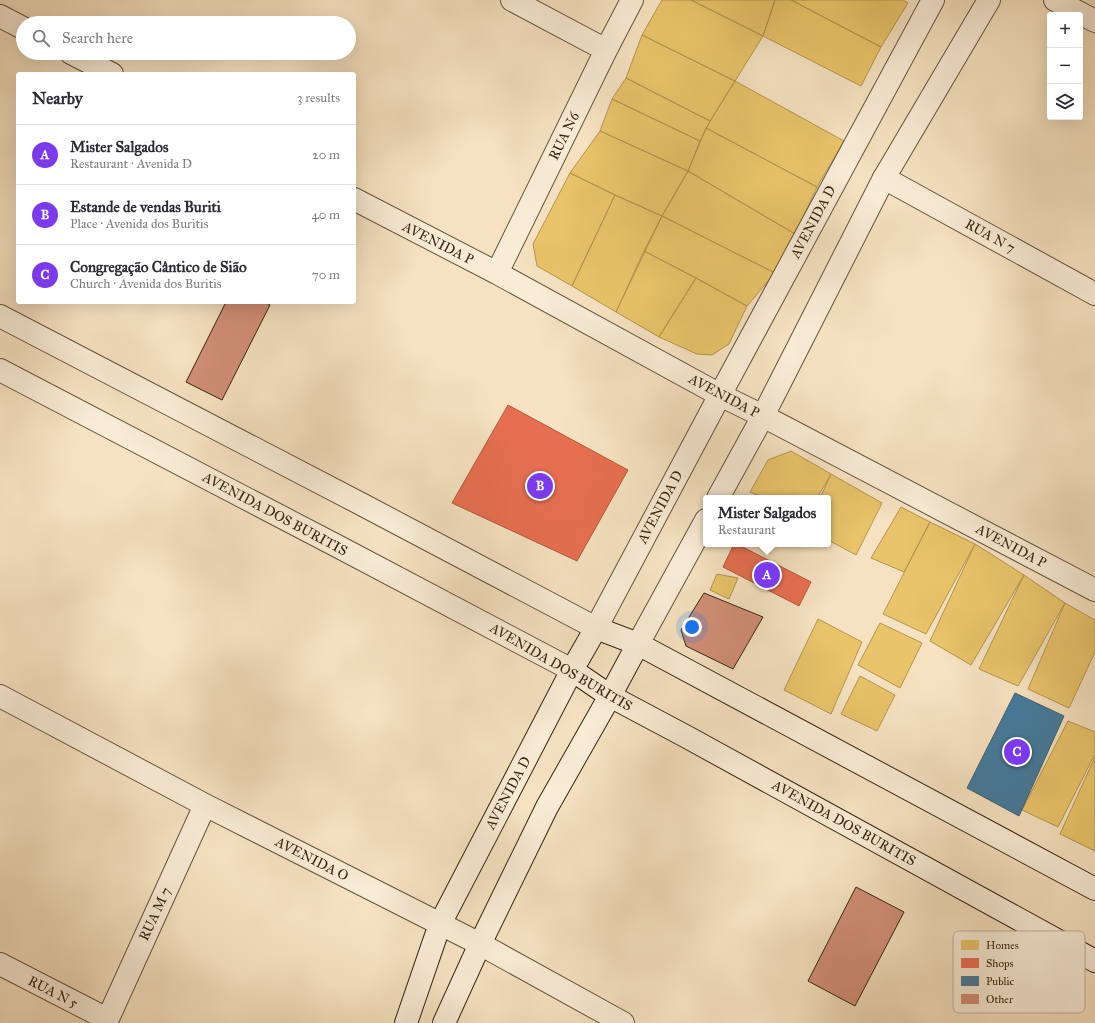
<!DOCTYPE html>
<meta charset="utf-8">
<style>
:root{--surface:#fff;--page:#f2f2f3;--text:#2b2b33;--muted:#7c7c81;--line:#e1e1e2;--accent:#7c3aed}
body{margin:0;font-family:"IM FELL Great Primer",serif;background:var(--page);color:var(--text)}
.controls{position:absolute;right:12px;top:12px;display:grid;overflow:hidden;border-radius:4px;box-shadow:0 4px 16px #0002}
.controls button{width:36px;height:36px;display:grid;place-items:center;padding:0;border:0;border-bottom:1px solid var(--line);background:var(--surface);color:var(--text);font:20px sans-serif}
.you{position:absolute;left:692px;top:627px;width:14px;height:14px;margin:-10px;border:3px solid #fff;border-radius:50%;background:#1a73e8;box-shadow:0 0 0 6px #1a73e833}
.badge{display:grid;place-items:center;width:26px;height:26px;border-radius:50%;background:var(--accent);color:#fff;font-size:13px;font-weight:700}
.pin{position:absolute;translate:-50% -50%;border:2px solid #fff;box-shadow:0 1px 4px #0006}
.popup{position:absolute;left:703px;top:495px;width:128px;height:52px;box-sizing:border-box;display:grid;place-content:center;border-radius:4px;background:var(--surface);filter:drop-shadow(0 1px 3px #0005);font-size:13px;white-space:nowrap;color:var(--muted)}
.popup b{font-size:15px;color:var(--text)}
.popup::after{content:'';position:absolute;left:50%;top:100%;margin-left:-8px;border:8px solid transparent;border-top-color:var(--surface)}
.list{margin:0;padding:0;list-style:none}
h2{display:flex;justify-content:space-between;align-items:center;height:52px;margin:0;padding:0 16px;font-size:17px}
h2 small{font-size:13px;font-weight:400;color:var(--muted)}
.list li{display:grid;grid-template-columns:26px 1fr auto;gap:12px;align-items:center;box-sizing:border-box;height:60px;padding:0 16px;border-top:1px solid var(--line)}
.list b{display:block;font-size:15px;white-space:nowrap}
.list p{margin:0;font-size:13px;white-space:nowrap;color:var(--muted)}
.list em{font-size:13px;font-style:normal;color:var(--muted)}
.icon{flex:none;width:22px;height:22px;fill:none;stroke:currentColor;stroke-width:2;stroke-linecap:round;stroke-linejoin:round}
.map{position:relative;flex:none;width:1095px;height:1023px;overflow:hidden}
.search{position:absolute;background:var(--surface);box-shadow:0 4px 16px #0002;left:16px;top:16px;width:340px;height:44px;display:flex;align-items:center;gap:10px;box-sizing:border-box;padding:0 14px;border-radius:22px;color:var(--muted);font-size:15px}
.panel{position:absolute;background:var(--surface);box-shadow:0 4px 16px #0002;left:16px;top:72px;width:340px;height:232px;border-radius:4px}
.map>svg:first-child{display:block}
</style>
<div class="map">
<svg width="1095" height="1023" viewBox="0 0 1095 1023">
<rect width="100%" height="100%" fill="#f6e2c1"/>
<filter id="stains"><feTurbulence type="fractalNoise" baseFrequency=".005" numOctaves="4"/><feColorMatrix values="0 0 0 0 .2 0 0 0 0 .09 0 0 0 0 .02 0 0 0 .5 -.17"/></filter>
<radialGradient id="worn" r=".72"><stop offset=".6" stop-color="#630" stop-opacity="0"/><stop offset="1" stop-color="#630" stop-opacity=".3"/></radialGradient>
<path fill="#e9c46a" stroke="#b3944f" d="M662,0H691L763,36L735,81L642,35Z
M691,0H775L763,36Z
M775,0H791L881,47L861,86L763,36Z
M791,0H903L908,3L881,47Z
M642,35L735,81L710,121L626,78Z
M626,78L710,121L700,141L612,99Z
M735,81L844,141L817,187L706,128Z
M612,99L700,141L688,171L600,131Z
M706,128L817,187L795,234L688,171Z
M600,131L688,171L662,216L615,195L570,173Z
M688,171L795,234L775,273L662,216Z
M570,173L615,195L572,286L537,266L533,244Z
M615,195L662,216L616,312L572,286Z
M662,216L775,273L747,306L681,270L644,251Z
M644,251L696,278L659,337L616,312Z
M696,278L747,306L729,344L712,355L697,354L659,337Z
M791,451L831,474L817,498H764L750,492L768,460Z
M831,474L882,503L856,555L828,540V498H820Z
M901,507L930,522L904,572L871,558Z
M930,522L975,544L926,634L883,614Z
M975,544L1024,575L971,665L930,641Z
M717,574L738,578L729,599L710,590Z
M1024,575L1065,603L1018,686L979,669Z
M1065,603L1095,620V652L1069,708L1028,689Z
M818,619L862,642L831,714L784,690Z
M880,623L922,643L900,688L858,665Z
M860,676L895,695L877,731L841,714Z
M1068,721L1095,732V754L1058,827L1022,810Z
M1095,757V851L1060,834Z"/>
<path fill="#e76f51" stroke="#b2593d" d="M508,405L628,470L577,561L452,503Z
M734,544H737L811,582L799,606L723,567Z"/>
<path fill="#457b9d" stroke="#406172" d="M1015,693L1064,716L1019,816L967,788Z"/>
<path fill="#d28f78" stroke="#35250f" d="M226,302H265L270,305L222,400L186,382Z
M704,593L763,617L733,669L686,646L681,630Z
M856,887L904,912L855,1006L808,981Z"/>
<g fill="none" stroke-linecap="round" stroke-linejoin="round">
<defs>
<path id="minor" d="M512,0L606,50
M1055,0L1095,21
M0,16L23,28
M71,53L112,74
M884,178L1095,294
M354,199L497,273L720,395L763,416L1095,590
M497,273L606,50L632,0
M0,696L205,805L480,944L623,1023
M0,964L107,1019
M106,1023L205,805"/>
<path id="tertiary" d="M0,316L363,505L596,628L720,395L933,0
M0,370L339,547L572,670
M718,498L763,416L884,178L989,0
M638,644L706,520"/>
<path id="secondary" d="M572,670L610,696L687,737L1095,961
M406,1023L440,924L572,670L596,628L638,644L1095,889
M444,1023L480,944L547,807L610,696L638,644"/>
</defs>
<use href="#minor" stroke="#65543c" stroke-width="24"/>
<use href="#tertiary" stroke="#65543c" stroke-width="24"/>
<use href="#secondary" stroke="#35250f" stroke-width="24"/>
<use href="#minor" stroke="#f9ecd7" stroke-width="22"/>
<use href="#tertiary" stroke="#f9ecd7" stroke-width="22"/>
<use href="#secondary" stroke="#f9ecd7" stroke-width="22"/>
</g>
<g text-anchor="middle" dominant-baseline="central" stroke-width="4" stroke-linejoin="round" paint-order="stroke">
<g font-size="14" fill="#35250f" stroke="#f9ecd7">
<text transform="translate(564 136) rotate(-64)">RUA N6</text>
<text transform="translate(813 222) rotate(-62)">AVENIDA D</text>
<text transform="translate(990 236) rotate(29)">RUA N 7</text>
<text transform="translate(438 243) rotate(27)">AVENIDA P</text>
<text transform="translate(724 396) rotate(28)">AVENIDA P</text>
<text transform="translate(660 507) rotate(-62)">AVENIDA D</text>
<text transform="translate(275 514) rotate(28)">AVENIDA DOS BURITIS</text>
<text transform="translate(1011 546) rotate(28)">AVENIDA P</text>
<text transform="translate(561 667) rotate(30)">AVENIDA DOS BURITIS</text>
<text transform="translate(508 793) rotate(-62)">AVENIDA D</text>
<text transform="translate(844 823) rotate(29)">AVENIDA DOS BURITIS</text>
<text transform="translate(312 859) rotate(27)">AVENIDA O</text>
<text transform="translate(155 914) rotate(-65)">RUA M 7</text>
<text transform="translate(53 992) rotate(27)">RUA N 5</text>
</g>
</g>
<rect x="953" y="931" width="132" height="82" rx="6" fill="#f9ecd7" stroke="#beb09b" stroke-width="1"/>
<rect x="961" y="940" width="18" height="10" fill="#e9c46a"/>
<rect x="961" y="958" width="18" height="10" fill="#e76f51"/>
<rect x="961" y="976" width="18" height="10" fill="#457b9d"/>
<rect x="961" y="994" width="18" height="10" fill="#d28f78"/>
<g font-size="11" fill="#35250f">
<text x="986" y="949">Homes</text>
<text x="986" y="967">Shops</text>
<text x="986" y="985">Public</text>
<text x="986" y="1003">Other</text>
</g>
<rect width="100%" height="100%" filter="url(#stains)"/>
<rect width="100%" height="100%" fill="url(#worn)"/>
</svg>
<div class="controls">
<button>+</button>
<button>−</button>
<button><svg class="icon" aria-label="layers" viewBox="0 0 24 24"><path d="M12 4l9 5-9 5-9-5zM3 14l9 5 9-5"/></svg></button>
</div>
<div class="you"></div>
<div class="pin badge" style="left:767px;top:575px">A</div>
<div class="popup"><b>Mister Salgados</b>Restaurant</div>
<div class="pin badge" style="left:540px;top:486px">B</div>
<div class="pin badge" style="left:1017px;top:752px">C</div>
<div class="search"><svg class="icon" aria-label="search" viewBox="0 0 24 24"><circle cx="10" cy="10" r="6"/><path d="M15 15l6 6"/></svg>Search here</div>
<section class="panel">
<h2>Nearby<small>3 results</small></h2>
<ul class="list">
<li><span class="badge">A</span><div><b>Mister Salgados</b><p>Restaurant · Avenida D</p></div><em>20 m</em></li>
<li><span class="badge">B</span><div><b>Estande de vendas Buriti</b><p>Place · Avenida dos Buritis</p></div><em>40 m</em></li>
<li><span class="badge">C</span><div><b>Congregação Cântico de Sião</b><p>Church · Avenida dos Buritis</p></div><em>70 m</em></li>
</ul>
</section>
</div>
